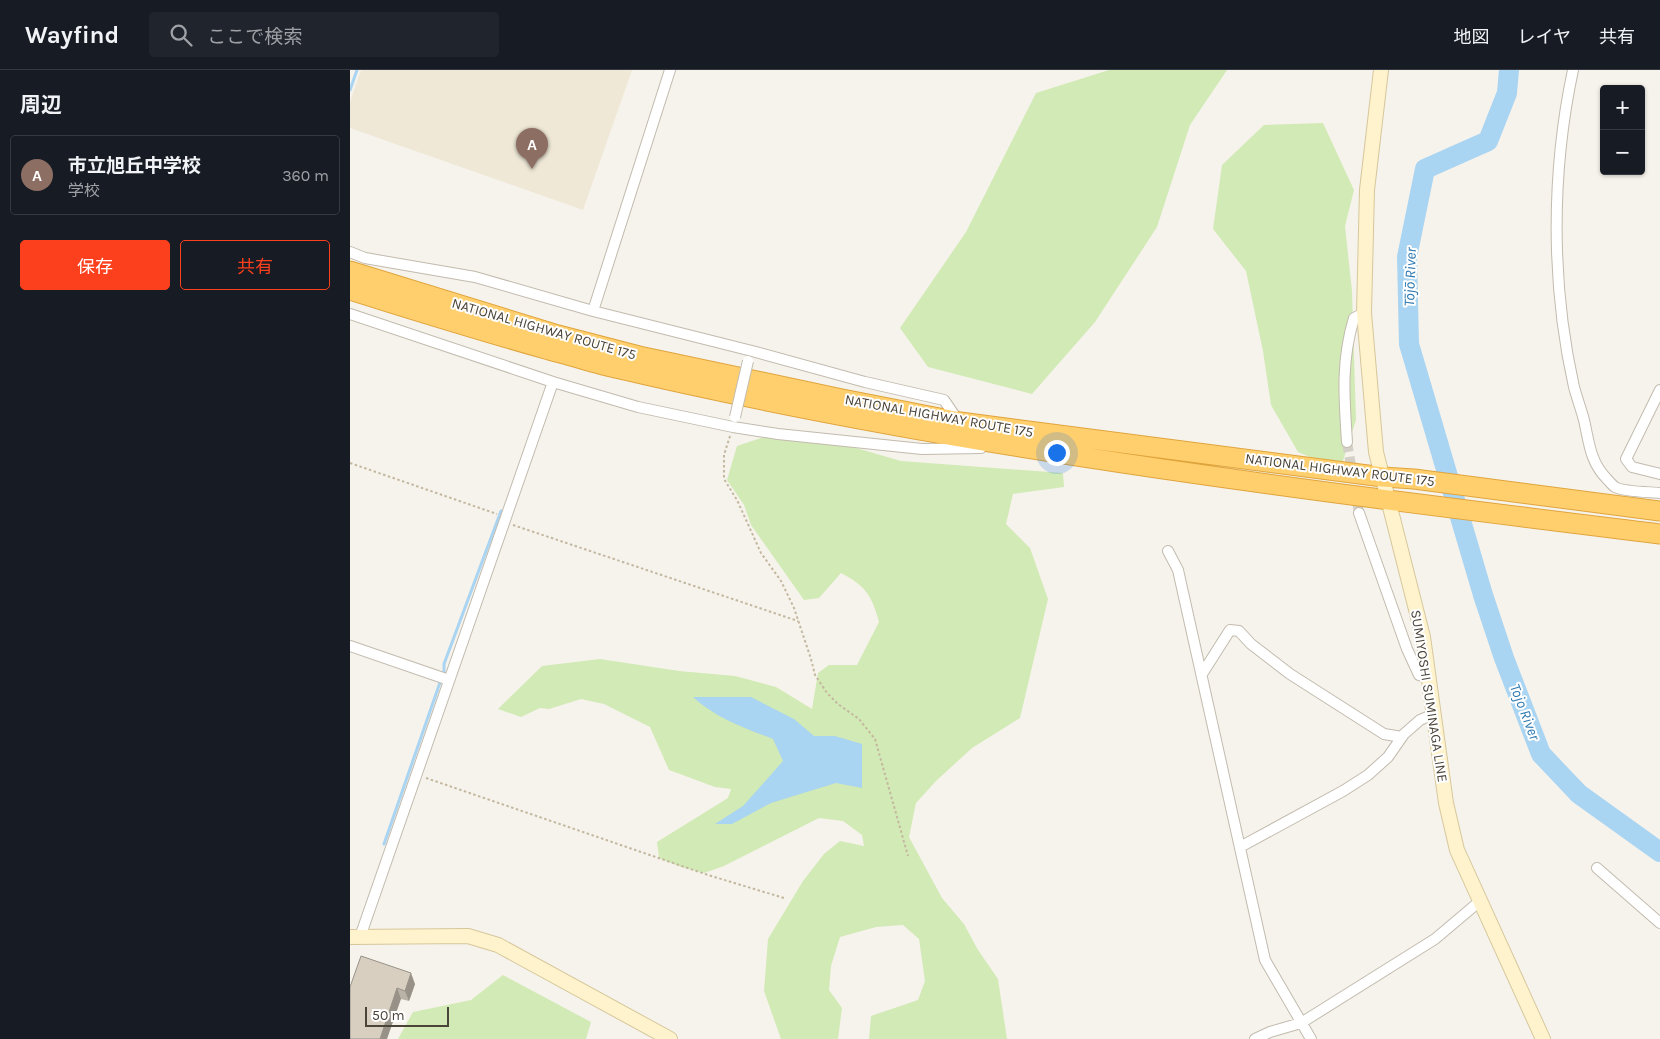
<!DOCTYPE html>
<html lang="ja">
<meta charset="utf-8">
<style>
:root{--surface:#171b24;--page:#20242c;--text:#f1f3f6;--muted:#9ea1a6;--line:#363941;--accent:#fc3f1d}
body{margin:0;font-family:Karla,"Noto Sans JP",sans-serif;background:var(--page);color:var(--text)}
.controls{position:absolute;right:15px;top:15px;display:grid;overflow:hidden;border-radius:5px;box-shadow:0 1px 4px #0004}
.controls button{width:45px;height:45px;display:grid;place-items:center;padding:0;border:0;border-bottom:1px solid var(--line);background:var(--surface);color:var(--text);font:25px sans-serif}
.scale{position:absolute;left:15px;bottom:12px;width:84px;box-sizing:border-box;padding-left:5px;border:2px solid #4b4439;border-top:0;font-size:14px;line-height:18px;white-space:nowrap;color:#4b4439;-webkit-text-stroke:4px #fff;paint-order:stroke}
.you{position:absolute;left:706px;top:382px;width:18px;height:18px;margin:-12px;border:4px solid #fff;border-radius:50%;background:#1a73e8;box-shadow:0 0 0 8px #1a73e833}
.badge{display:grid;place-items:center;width:32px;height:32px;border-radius:50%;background:var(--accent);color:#fff;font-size:16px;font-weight:700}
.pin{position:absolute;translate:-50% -41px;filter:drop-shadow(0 1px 2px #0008)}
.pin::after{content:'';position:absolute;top:26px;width:18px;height:15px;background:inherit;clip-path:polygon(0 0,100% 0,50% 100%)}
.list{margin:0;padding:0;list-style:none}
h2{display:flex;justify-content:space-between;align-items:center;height:65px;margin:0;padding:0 20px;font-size:21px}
h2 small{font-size:16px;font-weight:400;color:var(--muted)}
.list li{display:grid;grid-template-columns:32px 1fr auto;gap:15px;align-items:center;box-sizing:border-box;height:80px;margin:0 10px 10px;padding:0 10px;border:1px solid var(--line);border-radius:5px}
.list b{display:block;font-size:19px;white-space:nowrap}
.list p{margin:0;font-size:16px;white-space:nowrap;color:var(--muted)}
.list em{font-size:16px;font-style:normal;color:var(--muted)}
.actions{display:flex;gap:10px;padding:15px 20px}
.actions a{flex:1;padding:11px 0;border:1px solid var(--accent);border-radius:5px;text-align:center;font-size:18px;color:var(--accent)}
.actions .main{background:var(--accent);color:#fff}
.icon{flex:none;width:28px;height:28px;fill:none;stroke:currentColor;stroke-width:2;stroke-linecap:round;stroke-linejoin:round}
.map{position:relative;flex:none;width:1310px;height:969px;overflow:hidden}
header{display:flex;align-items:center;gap:30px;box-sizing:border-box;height:70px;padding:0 25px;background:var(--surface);border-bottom:1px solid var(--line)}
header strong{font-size:24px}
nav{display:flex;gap:28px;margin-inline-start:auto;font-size:18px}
.search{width:350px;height:45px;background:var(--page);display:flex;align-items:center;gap:12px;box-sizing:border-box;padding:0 18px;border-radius:5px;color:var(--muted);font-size:19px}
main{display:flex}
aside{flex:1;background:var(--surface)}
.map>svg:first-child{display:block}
</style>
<header>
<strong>Wayfind</strong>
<div class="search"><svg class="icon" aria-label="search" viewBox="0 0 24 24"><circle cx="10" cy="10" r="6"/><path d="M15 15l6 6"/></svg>ここで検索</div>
<nav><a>地図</a><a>レイヤ</a><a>共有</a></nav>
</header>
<main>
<aside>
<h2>周辺<small></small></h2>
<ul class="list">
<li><span class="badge" style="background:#8d6e63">A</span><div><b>市立旭丘中学校</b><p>学校</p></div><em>360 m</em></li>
</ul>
<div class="actions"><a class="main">保存</a><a>共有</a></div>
</aside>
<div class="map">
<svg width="1310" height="969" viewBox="0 0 1310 969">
<rect width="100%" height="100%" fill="#f6f3ec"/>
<path fill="#efe8d6" d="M11,0H282L233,140L0,58V32Z"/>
<path fill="#d2eab5" d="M759,0H877L840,55L807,157L745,252L682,324L578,297L550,258L616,162L686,23Z
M973,53L1004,120L995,156L1002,221L1006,350L990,400L948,382L921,335L913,281L896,201L863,159L872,95L914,55Z
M414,367L489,373L551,391L713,403L714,417L663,424L656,454L680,478L698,529L670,648L622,678L586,711L566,733L559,767L592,828L614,854L628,880L648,909L657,969H519L521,946L568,930L575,911L569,869L553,855L526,857L490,867L481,896L479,920L492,938L488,969H431L414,921L418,869L453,811L474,784L490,771L514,776L512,765L493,751L469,748L374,796L354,803L331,797L309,788L307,772L378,728L381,719L365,717L319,700L300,657L254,634L231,629L199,639L190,638L171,647L148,639L192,596L250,589L329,601L385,606L426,617L462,639L468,603L479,595H507L529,552C522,526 516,516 491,503L469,528L454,530L401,455L394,435L377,410L387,376Z
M153,905L241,952L236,969H48L63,942L121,930Z"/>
<path fill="#a9d4f2" d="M343,627H401L444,649L464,666H485L512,674V718L486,713L421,733L382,754H365L393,736L433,691L423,669C394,658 366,648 343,627Z"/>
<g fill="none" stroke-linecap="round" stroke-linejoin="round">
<path stroke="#a9d4f2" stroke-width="3" d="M0,20L7,0
M34,774L94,601V594L151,441"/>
<path stroke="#a9d4f2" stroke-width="20" d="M1159,0L1157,23L1138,71L1075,99L1057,187L1059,274L1133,525L1154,588L1191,684L1229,724L1310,782"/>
<path stroke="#d4d0c8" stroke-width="10" stroke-dasharray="10 5" stroke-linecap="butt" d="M997,372L1009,443"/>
<defs>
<path id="street" d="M1223,0C1201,103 1201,215 1224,317C1227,328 1231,339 1234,350C1239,372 1240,392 1257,409C1259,411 1262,415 1265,417C1273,422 1300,422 1310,423
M0,182L15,188L125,207L243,241L402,281L515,312L594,330L609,352
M243,241L320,0
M0,244L203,312L288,337L383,357L428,364L572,379L631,378
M1310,320L1276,389L1282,397L1310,404
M997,372C994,327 991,291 1004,248L1014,243
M1009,443L1057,579L1069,605L1079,607
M818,481L828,500L915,890L961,969
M0,576L99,610
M852,604L880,560L889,561L901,574L940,604L1034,664L1052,667
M890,777L993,721L1018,705L1038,687L1054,664L1070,650L1084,644
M1247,798L1310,853
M10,867L203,312
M905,969L920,962L951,953L1085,869L1130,831"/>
<path id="secondary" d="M1031,0L1017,120L1014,243L1026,382L1073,567L1096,733L1107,780L1193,969
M0,867L118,866L148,875L320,969"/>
<path id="highway" d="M0,201L208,265L289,286L492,329L610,352L1033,407L1064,409L1310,441
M0,220C66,241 132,261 199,280C223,286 247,294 270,299C612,379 962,421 1310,464"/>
</defs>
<use href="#street" stroke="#c2bbae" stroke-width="12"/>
<use href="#secondary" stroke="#d6c79b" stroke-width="16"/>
<use href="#highway" stroke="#e0a43c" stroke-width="21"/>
<path stroke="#c4b79f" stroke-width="2" stroke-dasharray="2.5 2.5" stroke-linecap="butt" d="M380,366L374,385V409L387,430L411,483L431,511L444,538L461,589L465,605L477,623L488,634L509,649L525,669L558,786
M0,393L147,444
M163,455L448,551
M76,708L358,805L434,828"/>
<use href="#street" stroke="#fff" stroke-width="10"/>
<use href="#secondary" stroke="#fff3cd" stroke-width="14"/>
<use href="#highway" stroke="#ffcf6e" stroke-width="19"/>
<defs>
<path id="street-bridge" d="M385,347L398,291"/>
</defs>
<use href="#street-bridge" stroke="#c2bbae" stroke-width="12" stroke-linecap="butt"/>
<use href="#street-bridge" stroke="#fff" stroke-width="10"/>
</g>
<path fill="#bab2a6" d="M65,914L59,931L51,929L0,917Z"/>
<path fill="#979187" d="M61,903L65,914L59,931L55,921Z
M47,918L51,929L37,969H30Z"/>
<path fill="#d8cfc1" stroke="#979187" d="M11,886L61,903L55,921L47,918L30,969H0V917Z"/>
<g text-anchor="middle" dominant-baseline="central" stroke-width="4" stroke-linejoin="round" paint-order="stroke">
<g font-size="14" fill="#4b4439" stroke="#fff">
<text transform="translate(194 259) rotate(16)">NATIONAL HIGHWAY ROUTE 175</text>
<text transform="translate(589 346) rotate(10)">NATIONAL HIGHWAY ROUTE 175</text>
<text transform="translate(990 400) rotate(7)">NATIONAL HIGHWAY ROUTE 175</text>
<text transform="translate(1079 626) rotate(81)">SUMIYOSHI SUMINAGA LINE</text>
</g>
<g font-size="15" font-style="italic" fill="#2e7ab2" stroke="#fff">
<text transform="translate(1060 207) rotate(-88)">Tōjō River</text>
<text transform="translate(1175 642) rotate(69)">Tojo River</text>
</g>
</g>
</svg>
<div class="controls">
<button>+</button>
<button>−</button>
</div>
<div class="scale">50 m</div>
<div class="you"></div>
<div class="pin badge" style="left:182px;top:99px;background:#8d6e63">A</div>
</div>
</main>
